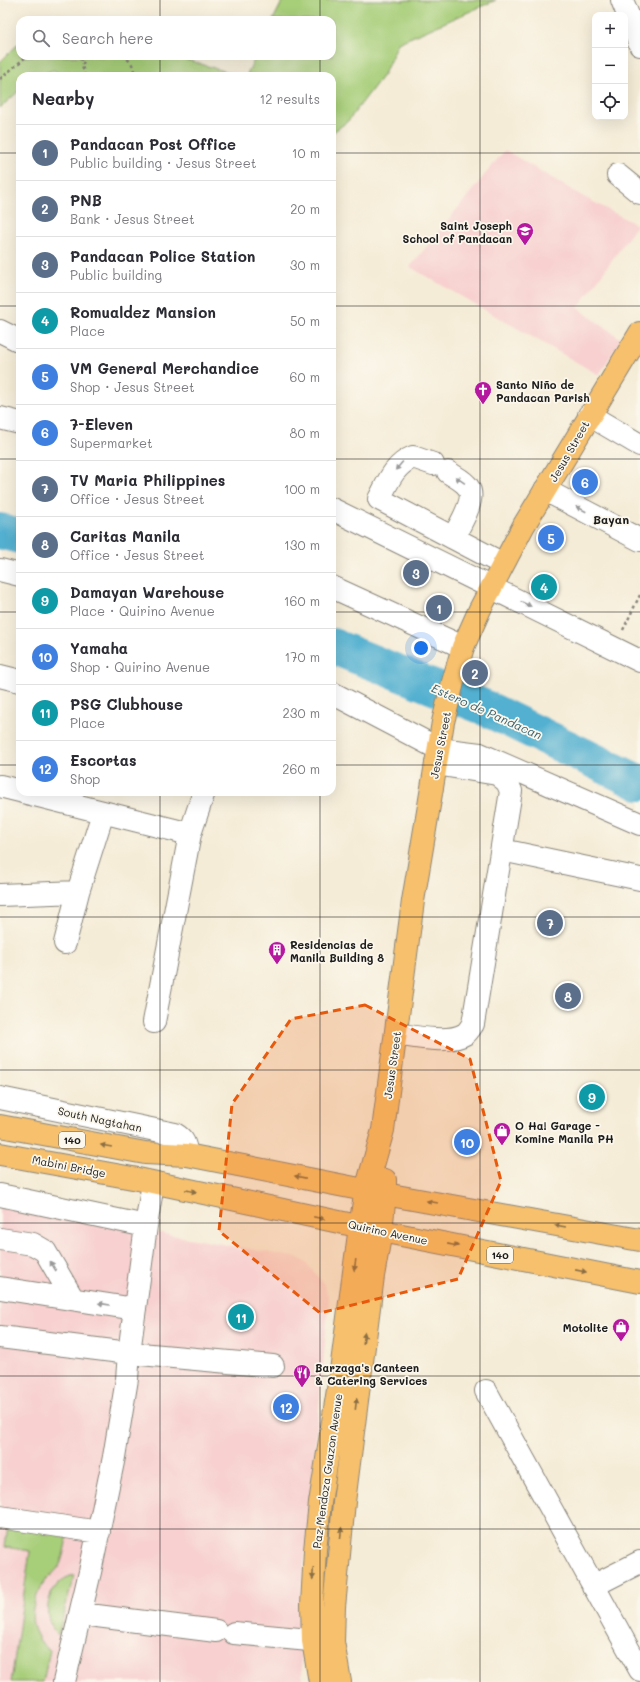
<!DOCTYPE html>
<meta charset="utf-8">
<style>
:root{--surface:#fff;--page:#f2f2f3;--text:#2b2b33;--muted:#7c7c81;--line:#e1e1e2;--accent:#b5179e}
body{margin:0;font-family:Mali,sans-serif;background:var(--page);color:var(--text)}
.controls{position:absolute;right:12px;top:12px;display:grid;overflow:hidden;border-radius:8px;box-shadow:0 4px 16px #0002}
.controls button{width:36px;height:36px;display:grid;place-items:center;padding:0;border:0;border-bottom:1px solid var(--line);background:var(--surface);color:var(--text);font:20px sans-serif}
.you{position:absolute;left:421px;top:648px;width:14px;height:14px;margin:-10px;border:3px solid #fff;border-radius:50%;background:#1a73e8;box-shadow:0 0 0 6px #1a73e833}
.badge{display:grid;place-items:center;width:26px;height:26px;border-radius:50%;background:var(--accent);color:#fff;font-size:13px;font-weight:700}
.pin{position:absolute;translate:-50% -50%;border:2px solid #fff;box-shadow:0 1px 4px #0006}
.list{margin:0;padding:0;list-style:none}
h2{display:flex;justify-content:space-between;align-items:center;height:52px;margin:0;padding:0 16px;font-size:17px}
h2 small{font-size:13px;font-weight:400;color:var(--muted)}
.list li{display:grid;grid-template-columns:26px 1fr auto;gap:12px;align-items:center;box-sizing:border-box;height:56px;padding:0 16px;border-top:1px solid var(--line)}
.list b{display:block;font-size:15px;white-space:nowrap}
.list p{margin:0;font-size:13px;white-space:nowrap;color:var(--muted)}
.list em{font-size:13px;font-style:normal;color:var(--muted)}
.icon{flex:none;width:22px;height:22px;fill:none;stroke:currentColor;stroke-width:2;stroke-linecap:round;stroke-linejoin:round}
.map{position:relative;flex:none;width:640px;height:1682px;overflow:hidden}
.search{position:absolute;background:var(--surface);box-shadow:0 4px 16px #0002;left:16px;top:16px;width:320px;height:44px;display:flex;align-items:center;gap:10px;box-sizing:border-box;padding:0 14px;border-radius:12px;color:var(--muted);font-size:15px}
.panel{position:absolute;background:var(--surface);box-shadow:0 4px 16px #0002;left:16px;top:72px;width:320px;height:724px;border-radius:12px}
.map>svg:first-child{display:block}
</style>
<div class="map">
<svg width="640" height="1682" viewBox="0 0 640 1682">
<rect width="100%" height="100%" fill="#fbf7ec"/>
<filter id="ink" filterUnits="userSpaceOnUse"><feTurbulence type="fractalNoise" baseFrequency=".025" numOctaves="2"/><feDisplacementMap in="SourceGraphic" scale="8" xChannelSelector="R" yChannelSelector="G"/><feConvolveMatrix kernelMatrix="1 2 1 2 8 2 1 2 1" color-interpolation-filters="sRGB"/></filter>
<filter id="wash" filterUnits="userSpaceOnUse"><feTurbulence type="fractalNoise" baseFrequency=".012" numOctaves="4" result="noise"/><feDisplacementMap in="SourceGraphic" scale="16" xChannelSelector="R" yChannelSelector="G"/><feGaussianBlur stdDeviation="0.9" result="paint"/><feColorMatrix in="noise" values="0 0 0 0 0 0 0 0 0 0 0 0 0 0 0 0 0 1.4 0 .05"/><feComposite in="paint" operator="in"/></filter>
<g filter="url(#wash)">
<rect width="100%" height="100%" fill="#f5ecd7"/>
<path fill="#f7d0cf" d="M505,150L582,196L637,225L578,308L621,339L599,375L410,267Z
M0,1204L299,1258L307,1264L323,1283L329,1299L301,1598L297,1620L303,1682H0Z"/>
<path fill="#a7ce79" stroke="#62754a" d="M283,0H398L403,1L407,0H496L398,43L384,74L348,121L332,133V76H246L256,56H332V20H273Z
M20,42V56H174L241,76H62L54,70L36,76H20V90L0,108V62Z
M9,1520L69,1529C66,1540 65,1551 61,1562C59,1569 52,1574 47,1579C36,1593 28,1613 35,1631C39,1639 42,1646 50,1650L43,1682H11L30,1551L5,1547Z
M74,1575L58,1635C39,1618 47,1581 74,1575Z"/>
<g fill="none" stroke-linecap="round" stroke-linejoin="round">
<path stroke="#52b0d0" stroke-width="36" d="M0,531L20,536
M332,646L481,706L640,783"/>
</g>
</g>
<g filter="url(#ink)">
<g fill="none" stroke-linecap="round" stroke-linejoin="round">
<defs>
<path id="minor" d="M622,0L640,45
M618,175L640,193
M0,331L20,341
M589,415L640,445
M0,418L20,423
M433,464L413,457C394,465 388,482 379,499L503,564
M448,472C455,477 463,480 468,487C477,499 459,526 453,538
M545,490L640,540
M332,509L640,661
M0,570L20,575
M332,587L463,647
M0,676L20,681
M332,693L439,749L480,754L640,824
M0,786L20,791
M23,792L190,834
M502,850L640,879
M0,895L78,892L103,813
M65,943L78,892
M154,1022L190,834L204,792
M396,1034C415,1037 449,1044 465,1034C468,1032 471,1027 473,1024L511,791L507,782L497,774L436,764
M0,1098L175,1134C184,1139 185,1144 187,1155
M0,1195L146,1226L153,1183
M0,1239L33,1244L45,1251L73,1299
M0,1288L135,1309
M0,1337L129,1353L273,1366
M486,1391L640,1670
M0,1517L99,1532
M593,1586L640,1562
M81,1614L216,1631
M234,1633L331,1642
M64,1682L90,1572L114,1457L127,1379L129,1353L146,1226"/>
<path id="major" d="M0,1126L145,1153L187,1155L385,1194L640,1240
M0,1154L138,1179L381,1231L640,1282
M320,1682L313,1641L312,1605L315,1550L320,1503L341,1371L360,1226L366,1190L383,1130L413,901L443,722L453,682L463,647L480,609L524,525L640,333
M340,1682L333,1642L334,1607L344,1502L373,1276L381,1231L385,1194V1180"/>
</defs>
<use href="#minor" stroke="#88847a" stroke-width="24"/>
<use href="#major" stroke="#88847a" stroke-width="24"/>
<path stroke="#88847a" stroke-width="2.5" stroke-dasharray="3 3" stroke-linecap="butt" d="M74,56L83,60
M122,56C131,60 135,67 134,76
M85,76L82,66L86,56
M0,79L27,56
M623,630L640,595"/>
<use href="#minor" stroke="#fff" stroke-width="22"/>
<use href="#major" stroke="#f7c06c" stroke-width="22"/>
</g>
<defs><path id="oneway-solid" d="M-6-.8H1V-3.2L6.5 0L1 3.2V.8H-6Z"/></defs>
<g fill="#999">
<use href="#oneway-solid" transform="translate(399 466) rotate(130)"/>
<use href="#oneway-solid" transform="translate(460 480) rotate(-145)"/>
<use href="#oneway-solid" transform="translate(581 509) rotate(-153)"/>
<use href="#oneway-solid" transform="translate(526 604) rotate(26)"/>
<use href="#oneway-solid" transform="translate(53 1266) rotate(-121)"/>
<use href="#oneway-solid" transform="translate(104 1304) rotate(-171)"/>
</g>
<g fill="#8a6e44">
<use href="#oneway-solid" transform="translate(106 1146) rotate(-170)"/>
<use href="#oneway-solid" transform="translate(300 1177) rotate(-169)"/>
<use href="#oneway-solid" transform="translate(191 1191) rotate(12)"/>
<use href="#oneway-solid" transform="translate(432 1202) rotate(-170)"/>
<use href="#oneway-solid" transform="translate(319 1218) rotate(12)"/>
<use href="#oneway-solid" transform="translate(560 1226) rotate(-170)"/>
<use href="#oneway-solid" transform="translate(453 1245) rotate(11)"/>
<use href="#oneway-solid" transform="translate(355 1265) rotate(98)"/>
<use href="#oneway-solid" transform="translate(581 1271) rotate(11)"/>
<use href="#oneway-solid" transform="translate(364 1338) rotate(-82)"/>
<use href="#oneway-solid" transform="translate(356 1404) rotate(-83)"/>
<use href="#oneway-solid" transform="translate(341 1533) rotate(-85)"/>
<use href="#oneway-solid" transform="translate(313 1574) rotate(93)"/>
</g>
</g>
<path fill="#e8590c" fill-opacity="0.2" stroke="#e8590c" stroke-width="3" stroke-dasharray="8 5" stroke-linejoin="round" d="M365,1005L470,1059L501,1181L458,1279L320,1313L219,1231L232,1104L291,1019Z"/>
<path fill="none" stroke="#1c1c1c" stroke-width="1" stroke-opacity="0.55" d="M160,0V20M320,0V20M480,0V1682M160,56V76M320,56V76M0,153H20M332,153H640M0,306H20M332,306H640M0,459H20M332,459H640M0,612H20M332,612H640M0,765H20M332,765H640M160,792V1682M320,792V1682M0,917H640M0,1070H640M0,1223H640M0,1376H640M0,1529H640"/>
<defs>
<symbol id="school-pin" viewBox="-11 -11 22 30"><path d="M0 17L-7.5 6A9.5 9.5 0 1 1 7.5 6Z" fill="#b5179e" stroke="#fbf7ec"/><path d="M0-5L7-2L0 1L-7-2ZM-4 1L0 2.5L4 1V4Q0 6-4 4Z" fill="#fff"/></symbol>
<symbol id="church-pin" viewBox="-11 -11 22 30"><path d="M0 17L-7.5 6A9.5 9.5 0 1 1 7.5 6Z" fill="#b5179e" stroke="#fbf7ec"/><path d="M-1.2-6h2.4v3.5h3.3v2.4h-3.3V6h-2.4V-.1h-3.3v-2.4h3.3Z" fill="#fff"/></symbol>
<symbol id="building-pin" viewBox="-11 -11 22 30"><path d="M0 17L-7.5 6A9.5 9.5 0 1 1 7.5 6Z" fill="#b5179e" stroke="#fbf7ec"/><path d="M-4-6H4V6H1V3H-1V6H-4ZM-2.5-4.3h1.7v1.8h-1.7ZM.8-4.3h1.7v1.8H.8ZM-2.5-1h1.7V.8h-1.7ZM.8-1h1.7V.8H.8Z" fill="#fff"/></symbol>
<symbol id="shop-pin" viewBox="-11 -11 22 30"><path d="M0 17L-7.5 6A9.5 9.5 0 1 1 7.5 6Z" fill="#b5179e" stroke="#fbf7ec"/><path d="M-5-2.5h2.3a2.7 3.5 0 0 1 5.4 0H5L5.5 6h-11ZM-1.5-2.5h3a1.5 2.3 0 0 0-3 0Z" fill="#fff"/></symbol>
<symbol id="restaurant-pin" viewBox="-11 -11 22 30"><path d="M0 17L-7.5 6A9.5 9.5 0 1 1 7.5 6Z" fill="#b5179e" stroke="#fbf7ec"/><path d="M-5-6h1v4h1v-4h1v4h1v-4h1v5L-1.5 .5V6h-2V.5L-5-1ZM5-6V6H3V1.5H1.5Q1.5-4 5-6Z" fill="#fff"/></symbol>
</defs>
<g fill-rule="evenodd">
<use href="#school-pin" x="515" y="221" width="20" height="27"/>
<use href="#church-pin" x="473" y="380" width="20" height="27"/>
<use href="#building-pin" x="267" y="940" width="20" height="27"/>
<use href="#shop-pin" x="492" y="1121" width="20" height="27"/>
<use href="#shop-pin" x="611" y="1317" width="20" height="27"/>
<use href="#restaurant-pin" x="292" y="1363" width="20" height="27"/>
</g>
<g text-anchor="middle" dominant-baseline="central" stroke-width="3.5" stroke-linejoin="round" paint-order="stroke">
<g fill="#fbf7ec" stroke="#5f5e5a" stroke-width="1">
<rect x="59" y="1132" width="26" height="16" rx="3"/>
<rect x="487" y="1247" width="26" height="16" rx="3"/>
</g>
<g font-size="10" font-weight="bold" fill="#1c1c1c">
<text x="72" y="1140">140</text>
<text x="500" y="1255">140</text>
</g>
<g font-size="11" font-weight="bold" fill="#1c1c1c" stroke="#fbf7ec" text-anchor="start">
<text x="512" y="225" text-anchor="end">Saint Joseph<tspan x="512" dy="13">School of Pandacan</tspan></text>
<text x="496" y="384">Santo Niño de<tspan x="496" dy="13">Pandacan Parish</tspan></text>
<text x="290" y="944">Residencias de<tspan x="290" dy="13">Manila Building 8</tspan></text>
<text x="515" y="1125">O Ha! Garage -<tspan x="515" dy="13">Komine Manila PH</tspan></text>
<text x="608" y="1327" text-anchor="end">Motolite</text>
<text x="315" y="1367">Barzaga's Canteen<tspan x="315" dy="13">&amp; Catering Services</tspan></text>
</g>
<g font-size="11" fill="#1c1c1c" stroke="#fbf7ec">
<text transform="translate(569 451) rotate(-60)">Jesus Street</text>
<text transform="translate(440 745) rotate(-79)">Jesus Street</text>
<text transform="translate(392 1065) rotate(-82)">Jesus Street</text>
<text transform="translate(100 1119) rotate(12)">South Nagtahan</text>
<text transform="translate(69 1166) rotate(11)">Mabini Bridge</text>
<text transform="translate(388 1232) rotate(12)">Quirino Avenue</text>
<text transform="translate(327 1471) rotate(-82)">Paz Mendoza Guazon Avenue</text>
</g>
<g font-size="12" font-weight="bold" fill="#1c1c1c" stroke="#fbf7ec">
<text x="611" y="519">Bayan</text>
</g>
<g font-size="12" font-style="italic" fill="#345f6d" stroke="#fbf7ec">
<text transform="translate(487 711) rotate(24)">Estero de Pandacan</text>
</g>
</g>
</svg>
<div class="controls">
<button>+</button>
<button>−</button>
<button><svg class="icon" aria-label="locate" viewBox="0 0 24 24"><circle cx="12" cy="12" r="6"/><path d="M12 2v4M12 18v4M2 12h4M18 12h4"/></svg></button>
</div>
<div class="you"></div>
<div class="pin badge" style="left:439px;top:608px;background:#5c6f8a">1</div>
<div class="pin badge" style="left:475px;top:673px;background:#5c6f8a">2</div>
<div class="pin badge" style="left:416px;top:573px;background:#5c6f8a">3</div>
<div class="pin badge" style="left:544px;top:587px;background:#0f9aa8">4</div>
<div class="pin badge" style="left:551px;top:538px;background:#3f7fe0">5</div>
<div class="pin badge" style="left:585px;top:482px;background:#3f7fe0">6</div>
<div class="pin badge" style="left:550px;top:923px;background:#5c6f8a">7</div>
<div class="pin badge" style="left:568px;top:996px;background:#5c6f8a">8</div>
<div class="pin badge" style="left:592px;top:1097px;background:#0f9aa8">9</div>
<div class="pin badge" style="left:467px;top:1142px;background:#3f7fe0">10</div>
<div class="pin badge" style="left:241px;top:1317px;background:#0f9aa8">11</div>
<div class="pin badge" style="left:286px;top:1407px;background:#3f7fe0">12</div>
<div class="search"><svg class="icon" aria-label="search" viewBox="0 0 24 24"><circle cx="10" cy="10" r="6"/><path d="M15 15l6 6"/></svg>Search here</div>
<section class="panel">
<h2>Nearby<small>12 results</small></h2>
<ul class="list">
<li><span class="badge" style="background:#5c6f8a">1</span><div><b>Pandacan Post Office</b><p>Public building · Jesus Street</p></div><em>10 m</em></li>
<li><span class="badge" style="background:#5c6f8a">2</span><div><b>PNB</b><p>Bank · Jesus Street</p></div><em>20 m</em></li>
<li><span class="badge" style="background:#5c6f8a">3</span><div><b>Pandacan Police Station</b><p>Public building</p></div><em>30 m</em></li>
<li><span class="badge" style="background:#0f9aa8">4</span><div><b>Romualdez Mansion</b><p>Place</p></div><em>50 m</em></li>
<li><span class="badge" style="background:#3f7fe0">5</span><div><b>VM General Merchandice</b><p>Shop · Jesus Street</p></div><em>60 m</em></li>
<li><span class="badge" style="background:#3f7fe0">6</span><div><b>7-Eleven</b><p>Supermarket</p></div><em>80 m</em></li>
<li><span class="badge" style="background:#5c6f8a">7</span><div><b>TV Maria Philippines</b><p>Office · Jesus Street</p></div><em>100 m</em></li>
<li><span class="badge" style="background:#5c6f8a">8</span><div><b>Caritas Manila</b><p>Office · Jesus Street</p></div><em>130 m</em></li>
<li><span class="badge" style="background:#0f9aa8">9</span><div><b>Damayan Warehouse</b><p>Place · Quirino Avenue</p></div><em>160 m</em></li>
<li><span class="badge" style="background:#3f7fe0">10</span><div><b>Yamaha</b><p>Shop · Quirino Avenue</p></div><em>170 m</em></li>
<li><span class="badge" style="background:#0f9aa8">11</span><div><b>PSG Clubhouse</b><p>Place</p></div><em>230 m</em></li>
<li><span class="badge" style="background:#3f7fe0">12</span><div><b>Escortas</b><p>Shop</p></div><em>260 m</em></li>
</ul>
</section>
</div>
